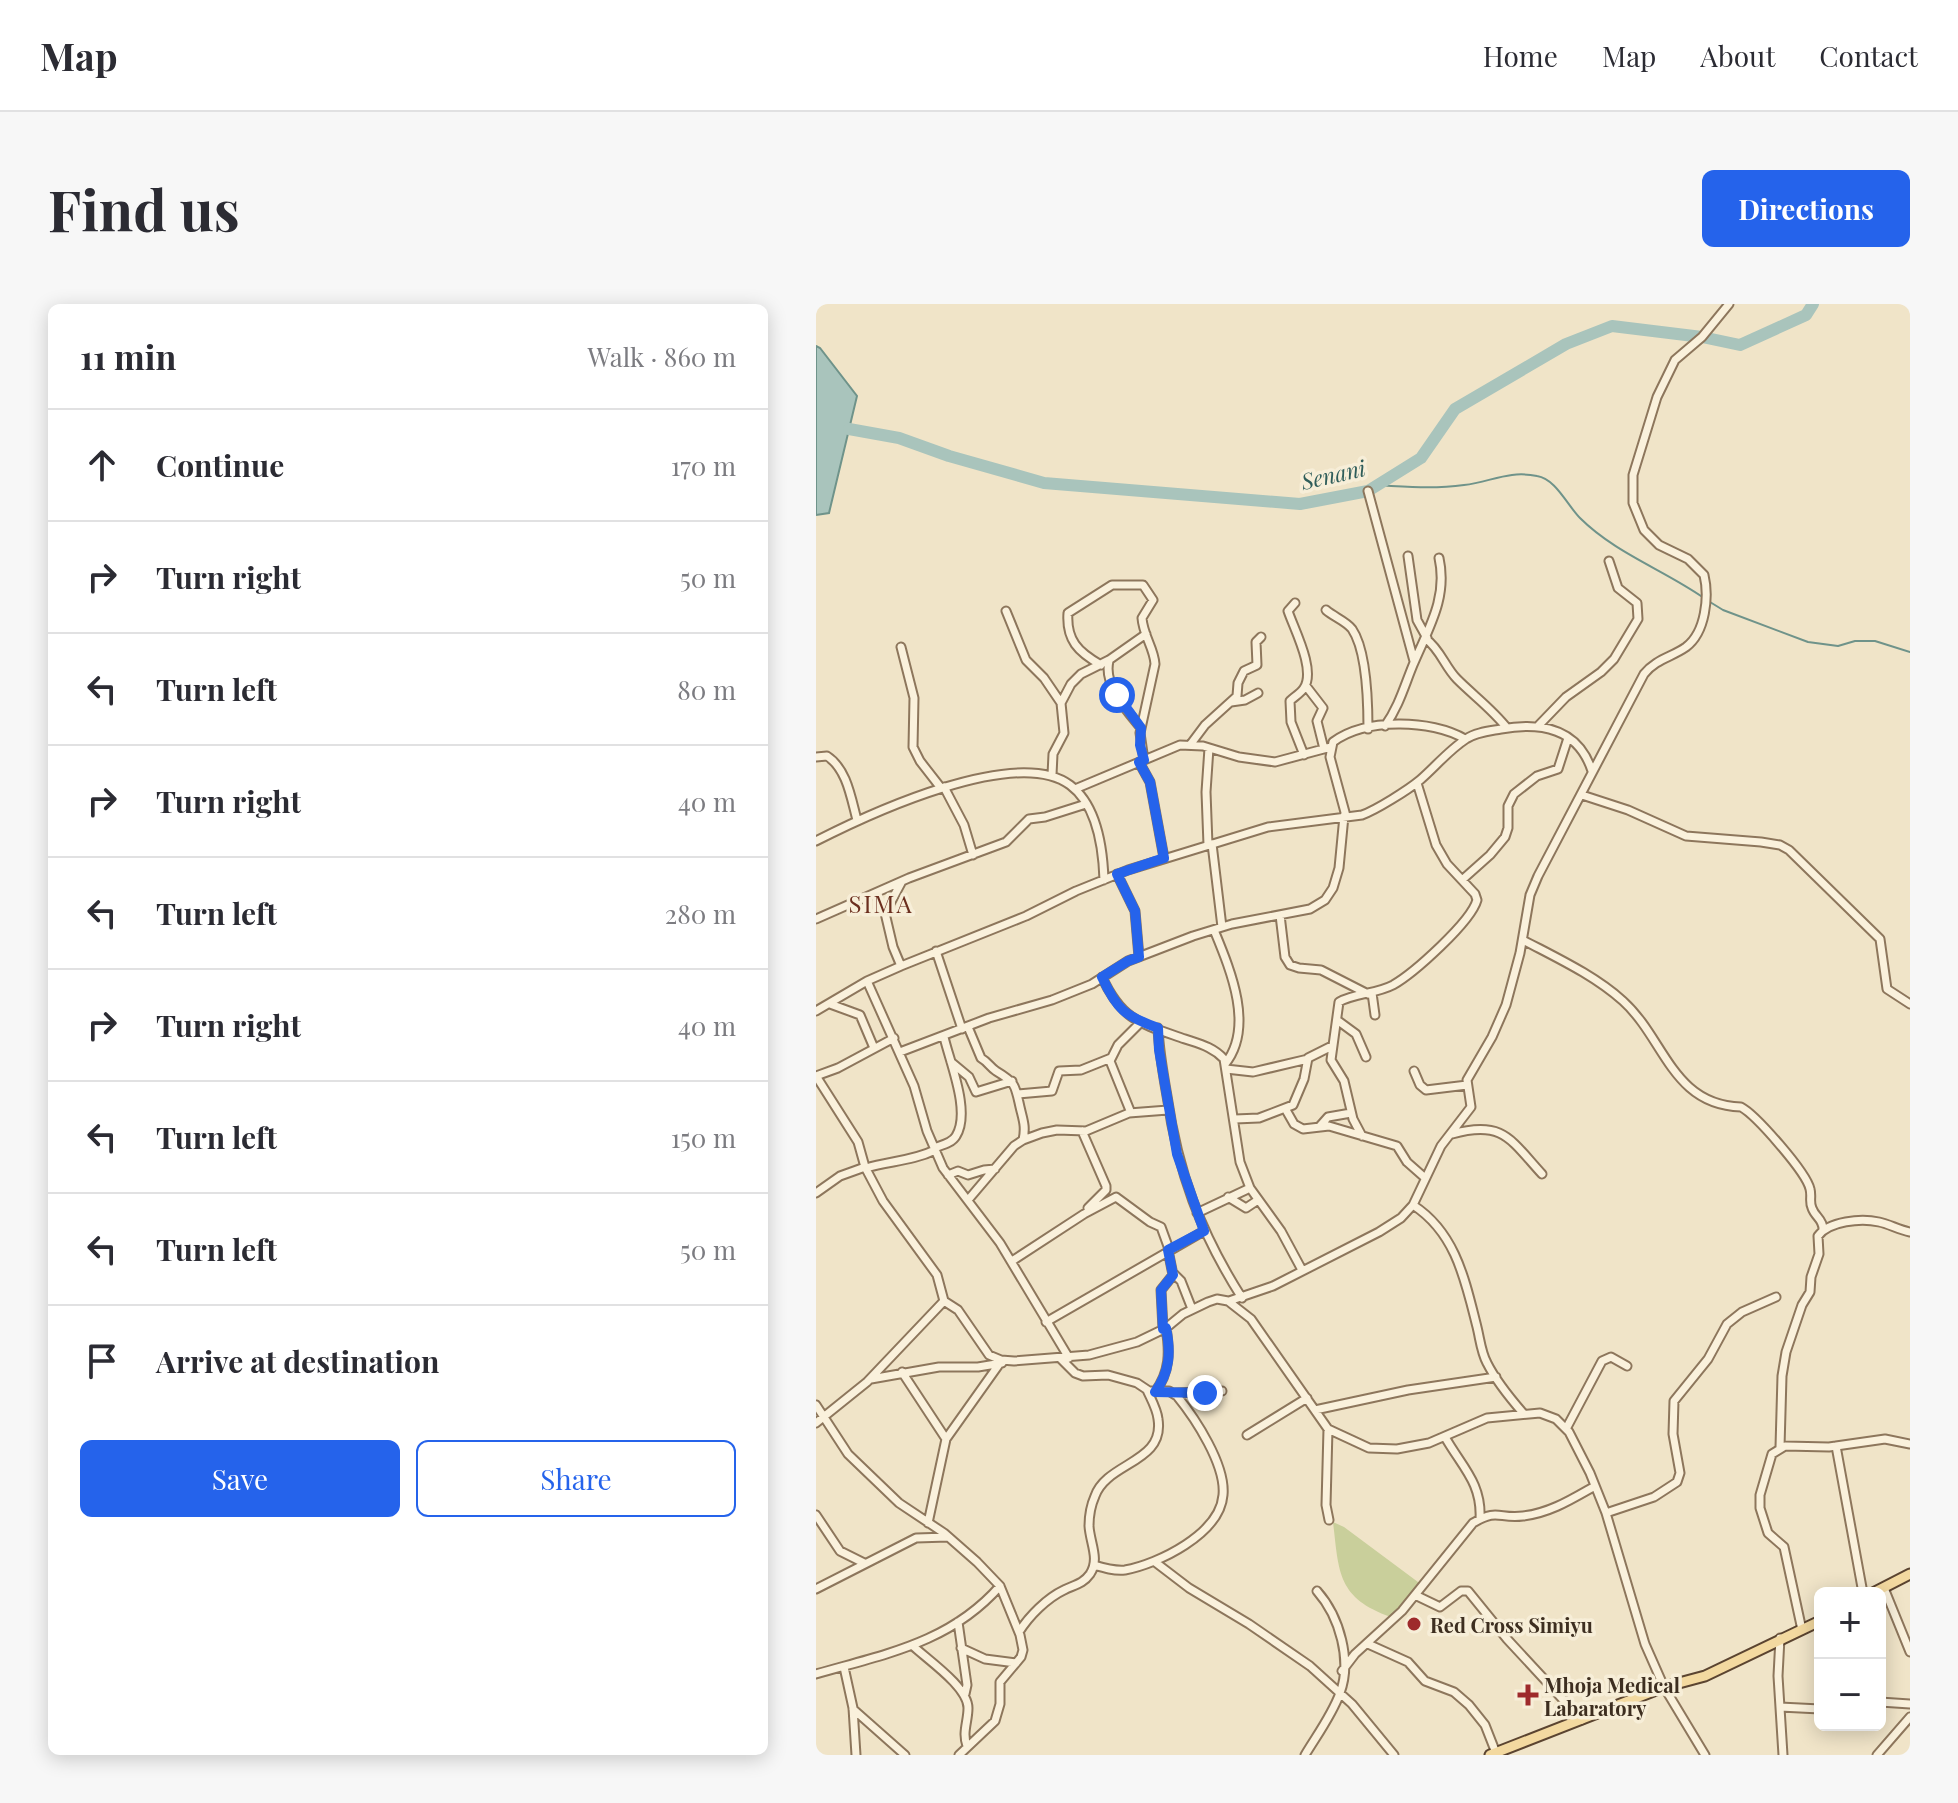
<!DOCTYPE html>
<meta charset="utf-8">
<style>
:root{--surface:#fff;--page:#f7f7f7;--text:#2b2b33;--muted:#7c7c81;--line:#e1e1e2;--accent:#2563eb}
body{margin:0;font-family:"Playfair Display",serif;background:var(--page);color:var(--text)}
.controls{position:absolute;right:24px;bottom:24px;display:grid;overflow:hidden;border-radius:12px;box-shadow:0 4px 20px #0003}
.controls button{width:72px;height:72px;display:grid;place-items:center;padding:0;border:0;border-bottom:2px solid var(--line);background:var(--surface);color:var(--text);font:40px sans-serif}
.stop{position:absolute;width:24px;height:24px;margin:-18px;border:6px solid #2563eb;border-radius:50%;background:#fff}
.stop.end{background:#2563eb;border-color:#fff;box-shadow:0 2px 8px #0008}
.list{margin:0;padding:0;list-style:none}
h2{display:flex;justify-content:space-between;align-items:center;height:104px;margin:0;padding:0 32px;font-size:34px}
h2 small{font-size:26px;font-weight:400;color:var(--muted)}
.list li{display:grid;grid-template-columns:52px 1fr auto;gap:24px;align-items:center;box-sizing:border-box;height:112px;padding:0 32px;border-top:2px solid var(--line)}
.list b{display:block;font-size:30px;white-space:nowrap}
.list em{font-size:26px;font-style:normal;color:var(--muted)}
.actions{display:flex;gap:16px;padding:24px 32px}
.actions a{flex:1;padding:18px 0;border:2px solid var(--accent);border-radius:12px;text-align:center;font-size:28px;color:var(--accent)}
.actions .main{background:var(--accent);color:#fff}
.icon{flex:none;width:44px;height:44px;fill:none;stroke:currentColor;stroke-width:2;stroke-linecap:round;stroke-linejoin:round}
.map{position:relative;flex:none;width:1094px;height:1451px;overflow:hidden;border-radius:12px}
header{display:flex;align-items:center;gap:48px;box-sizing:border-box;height:112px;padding:0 40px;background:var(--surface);border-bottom:2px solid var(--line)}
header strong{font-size:38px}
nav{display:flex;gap:44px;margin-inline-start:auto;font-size:28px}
.intro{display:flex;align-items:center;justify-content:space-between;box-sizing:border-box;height:192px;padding:0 48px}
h1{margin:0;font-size:56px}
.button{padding:20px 36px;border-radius:12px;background:var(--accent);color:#fff;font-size:28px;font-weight:700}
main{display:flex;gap:48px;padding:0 48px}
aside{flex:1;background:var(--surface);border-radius:12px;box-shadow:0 4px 20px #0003}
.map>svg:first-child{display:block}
</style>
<header>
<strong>Map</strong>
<nav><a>Home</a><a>Map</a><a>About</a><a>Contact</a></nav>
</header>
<div class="intro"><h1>Find us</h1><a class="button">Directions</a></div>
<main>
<aside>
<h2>11 min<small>Walk · 860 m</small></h2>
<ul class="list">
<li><svg class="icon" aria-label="ahead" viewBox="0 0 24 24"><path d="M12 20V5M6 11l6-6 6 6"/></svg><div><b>Continue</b></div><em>170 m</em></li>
<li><svg class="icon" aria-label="right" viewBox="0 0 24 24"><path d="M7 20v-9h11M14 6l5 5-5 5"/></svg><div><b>Turn right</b></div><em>50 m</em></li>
<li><svg class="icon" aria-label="left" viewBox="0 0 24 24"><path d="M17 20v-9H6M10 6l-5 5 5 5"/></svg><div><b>Turn left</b></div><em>80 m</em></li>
<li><svg class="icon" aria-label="right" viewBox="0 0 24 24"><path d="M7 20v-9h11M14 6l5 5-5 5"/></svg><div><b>Turn right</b></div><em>40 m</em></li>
<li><svg class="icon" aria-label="left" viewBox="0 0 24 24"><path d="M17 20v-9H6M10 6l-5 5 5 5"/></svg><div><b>Turn left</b></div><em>280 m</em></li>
<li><svg class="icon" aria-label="right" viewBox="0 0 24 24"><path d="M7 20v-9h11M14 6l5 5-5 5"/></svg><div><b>Turn right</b></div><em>40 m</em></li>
<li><svg class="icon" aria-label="left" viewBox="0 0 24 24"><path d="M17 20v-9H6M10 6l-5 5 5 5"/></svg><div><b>Turn left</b></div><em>150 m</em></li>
<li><svg class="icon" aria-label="left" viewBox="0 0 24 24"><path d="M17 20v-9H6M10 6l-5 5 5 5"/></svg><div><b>Turn left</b></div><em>50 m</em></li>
<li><svg class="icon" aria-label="arrive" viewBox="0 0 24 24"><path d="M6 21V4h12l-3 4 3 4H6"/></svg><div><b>Arrive at destination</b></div></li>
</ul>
<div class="actions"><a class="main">Save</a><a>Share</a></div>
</aside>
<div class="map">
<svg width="1094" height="1451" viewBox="0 0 1094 1451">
<rect width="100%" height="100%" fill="#f0e4c8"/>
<path fill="#c9cf9b" d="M517,1218L528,1223L606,1281L575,1313C521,1294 523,1268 517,1218Z"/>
<path fill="#a9c4bc" stroke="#6f938a" stroke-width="2" d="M0,42L4,44L41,92L13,209L0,211Z"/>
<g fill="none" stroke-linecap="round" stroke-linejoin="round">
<path stroke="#6f938a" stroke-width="2" d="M562,181C590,183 619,185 648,181C675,178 692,166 721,172C740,175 751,201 764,214C799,249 848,266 888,294
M894,298L907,306L992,338L1022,342L1039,337H1059L1094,348"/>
<path stroke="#a9c4bc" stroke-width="12" d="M33,125L83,134L133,152L228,179L484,200L552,187L605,154L639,105L750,40L796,22L886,33L924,41L990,11L997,0"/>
<defs>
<path id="minor" d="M552,187L598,357
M592,252L601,316L611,334
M479,299L472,307C478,325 500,366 488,384C485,389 478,393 474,397L475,418L488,451
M510,306C518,313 530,317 536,325C551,347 552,399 552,425
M190,307L210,356L228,374L245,399
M610,335C624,345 629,363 641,375C658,392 676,405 691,424
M85,343L98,394L97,443L104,457L125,484
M293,357C287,381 311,407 325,424
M285,361C262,348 250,336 252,309L296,281H327L337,296L326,314C327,331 338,344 339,360L324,429L328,456
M490,382L507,404L501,417L508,445
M415,398L429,396L442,389
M723,421L750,393L785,368L798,355L822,315L821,299L802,284L793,257
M569,422C583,402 588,383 597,361C612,325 632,294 623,254
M374,441L389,421L421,392L422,379L428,367L441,361L440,338L445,333
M0,453L11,452C31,465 35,494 41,516
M323,458L334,478L348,554
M236,471L237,450L248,429L245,399L255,380L265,370L293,356L330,330
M128,483L148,521L157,551
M259,485L364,441L387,442L423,453L459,458L515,443
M766,491L812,506L870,532L945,538L964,541L973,546L1064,635L1071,685L1094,700
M530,512L514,453L517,438C549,414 615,415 649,435
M0,537C53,510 200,441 254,481C281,501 287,545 288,576
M396,540L406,623
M392,541L390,488L393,444
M301,570L319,607L323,653
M646,576L674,551L689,533L692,524V502L698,490L721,472L742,465L752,434
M85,579L69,609L77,643L85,662
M464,611L469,653L474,661L483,664L505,666L552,690
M0,615L93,574L190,538L213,515L229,513L270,500
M398,626C414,665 439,723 409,760
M707,636C741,654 778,671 807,697C849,735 856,801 925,803C940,811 990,868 994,885C996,892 993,898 996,904C999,913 1007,915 1007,925
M120,647L146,725
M286,673C306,717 326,720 369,735C384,740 397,743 408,755L424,858L434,884L465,927L486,966
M51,677L98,782L111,827L127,864L184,939L253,1054
M556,689L559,711
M14,700L44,711L58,744
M0,707L51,677L85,662L210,612L260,587L312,566L452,523L546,511C560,506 592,486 604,476C619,463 633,446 650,435C660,428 674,427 685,425C725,418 762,424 776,467
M521,716L540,730L550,753
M152,723L165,754C172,758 174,763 180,767C200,779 199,781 204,803C207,816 210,822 207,836
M342,724C343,747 347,769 351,792C362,868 384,928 426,994
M84,748L173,714L236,696L276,680L312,657L377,632L416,620L494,605L509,596L517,584L523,564L528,512
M135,758L153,773L160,788L196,777
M410,765L437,768L492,755
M598,767L604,781L610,786L651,781
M0,772L42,838L49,863L67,897L121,971L128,997
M0,772L22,764L78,734
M202,790L236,787L243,767L265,766L295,754
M470,806L478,820L487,825L513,822L581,842L591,858L608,873
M315,809L294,757L302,741L325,718
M419,815L443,814L477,801L488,775L492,754L516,742
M504,822L512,813L535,809
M266,827L290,882V886L272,904
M636,830C687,816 694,835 726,870
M546,832L537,815L528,777L515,756L523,698C539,689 560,690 577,681C598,669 655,618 661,596L659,590L631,560L620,541L601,479
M118,844C126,841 136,839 140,832C155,808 134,759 128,733
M50,864C73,857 97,857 119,846
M132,871L142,867L152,871L168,866L179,865
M0,889L24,872L49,863
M412,893L430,904L442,896
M152,896L198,842L207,836L226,829L241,826L270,827L313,809L352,806
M597,901C640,929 649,976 661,1023C664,1035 665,1048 671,1059C680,1077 694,1094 707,1109
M381,909L434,884
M196,957L268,910L300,893L334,918L345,923L353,945
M357,969L365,977L376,1005
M413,997L457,982L563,928L585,914L597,901L625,842L655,803L651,776L676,733L690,701L704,649L714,591L722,572L828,370C840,355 856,353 870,343C890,328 893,292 888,271L872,255L843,241L828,226L817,199V171L841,93L859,56L886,33L913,0
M230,1018L388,927
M347,1025L345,986L357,971L352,946
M244,1054L259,1069L267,1072L292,1071L321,1079L333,1087H353L361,1092C379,1114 410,1161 407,1191C404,1230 342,1260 309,1266C298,1267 288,1264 278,1261
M86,1068L130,1135
M55,1075L123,1063H162L186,1059
M339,1088C354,1068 354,1048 350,1024
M359,1089L406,1087
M0,1101L32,1150L83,1199L128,1229L161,1258L184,1282L204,1331L207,1346L205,1353L184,1378V1400L179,1417L143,1451
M499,1106L592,1086L680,1073
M0,1119L51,1078L128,997L142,1006L173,1051L185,1056L198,1057L273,1051L321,1038L350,1024L367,1010L392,998L401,995L412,997L435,1015L512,1125L553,1144L581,1145L613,1139L671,1114L724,1109L740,1115L753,1128L774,1169L790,1209L829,1340L848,1383L889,1451
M512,1125L510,1201L513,1216
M750,1125L786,1057L795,1053L811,1062
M431,1131L491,1094
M629,1133C646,1163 666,1179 664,1215
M1020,1142L1047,1289
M964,1143L966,1072L970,1048L986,1001L994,988L995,973L1003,950L1002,932C1013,917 1045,914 1063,918C1073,920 1083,926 1094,928
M790,1209L838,1193L861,1178L864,1169L857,1130L858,1097L892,1055L911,1020L926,1008L960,993
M0,1211L24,1247L48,1259
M112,1219L130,1135L184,1059
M339,1258L373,1284L433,1320L494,1362L536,1400L578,1451
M1068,1284L1094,1348
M0,1285L100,1234L132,1233
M599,1291L624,1303L645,1287H652L691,1335L766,1416
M142,1318L151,1381L149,1390
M986,1326L968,1243L952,1229L944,1204V1191L956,1150L969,1142L1013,1143L1069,1135L1094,1140
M203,1328C213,1312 231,1294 248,1286C258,1281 267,1280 274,1270C284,1255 274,1239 273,1222C273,1212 275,1201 279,1192C291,1158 349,1159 342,1115C341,1105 335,1095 331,1086
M964,1334L962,1372L967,1451
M552,1340L592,1358L609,1377L638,1388L653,1401L669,1421L680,1449
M97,1342C112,1356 152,1383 152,1404C152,1418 146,1428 151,1442
M145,1344L169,1355L200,1359
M28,1363L37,1404L40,1451
M526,1367L539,1350L586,1307L657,1219C682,1204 682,1215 707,1212C734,1209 756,1195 779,1182
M0,1370C69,1350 134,1339 184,1282
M1064,1398L1094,1400
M964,1403L1004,1405
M37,1405L89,1451
M489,1451C501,1431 516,1411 524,1389C536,1357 524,1313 501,1287
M1061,1451L1094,1413"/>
<path id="major" d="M1057,1289L1094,1270
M674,1451L848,1383L889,1372L1004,1317"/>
</defs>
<use href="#minor" stroke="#8d765c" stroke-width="11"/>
<use href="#major" stroke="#5b4430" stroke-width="13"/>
<use href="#minor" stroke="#faf1dc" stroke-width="7"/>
<use href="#major" stroke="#f3d9a0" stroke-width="9"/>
</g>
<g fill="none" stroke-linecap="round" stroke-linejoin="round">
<path stroke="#2563eb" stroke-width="10" d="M301,391L325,424L324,441L328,456L323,458L334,478L348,554L301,570L319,607L323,653L312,657L286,673C301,706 309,712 342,724L343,746L361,850L388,927L352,946L357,971L345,986L347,1025L350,1024C355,1048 354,1068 339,1088L389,1089"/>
</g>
<g fill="#9e2a2b" stroke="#f7eed8" stroke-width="3">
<circle cx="598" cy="1320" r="8"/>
<path d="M708 1379h8v8h8v8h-8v8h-8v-8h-8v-8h8z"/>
</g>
<g text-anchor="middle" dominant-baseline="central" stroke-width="7" stroke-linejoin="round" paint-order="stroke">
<g font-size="20" font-weight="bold" fill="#3d2e20" stroke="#f7eed8" text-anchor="start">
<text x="614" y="1320">Red Cross Simiyu</text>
<text x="728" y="1380">Mhoja Medical<tspan x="728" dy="23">Labaratory</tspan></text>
</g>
<g font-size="22" font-style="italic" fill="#2f5d5a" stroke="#f7eed8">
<text transform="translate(517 170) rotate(-13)">Senani</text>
</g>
<g font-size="24" letter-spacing="2" fill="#6b2e1e" stroke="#f7eed8">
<text x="65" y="599">SIMA</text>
</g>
</g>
</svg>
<div class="controls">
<button>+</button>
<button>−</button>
</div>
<div class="stop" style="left:301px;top:391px"></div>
<div class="stop end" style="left:389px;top:1089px"></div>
</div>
</main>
